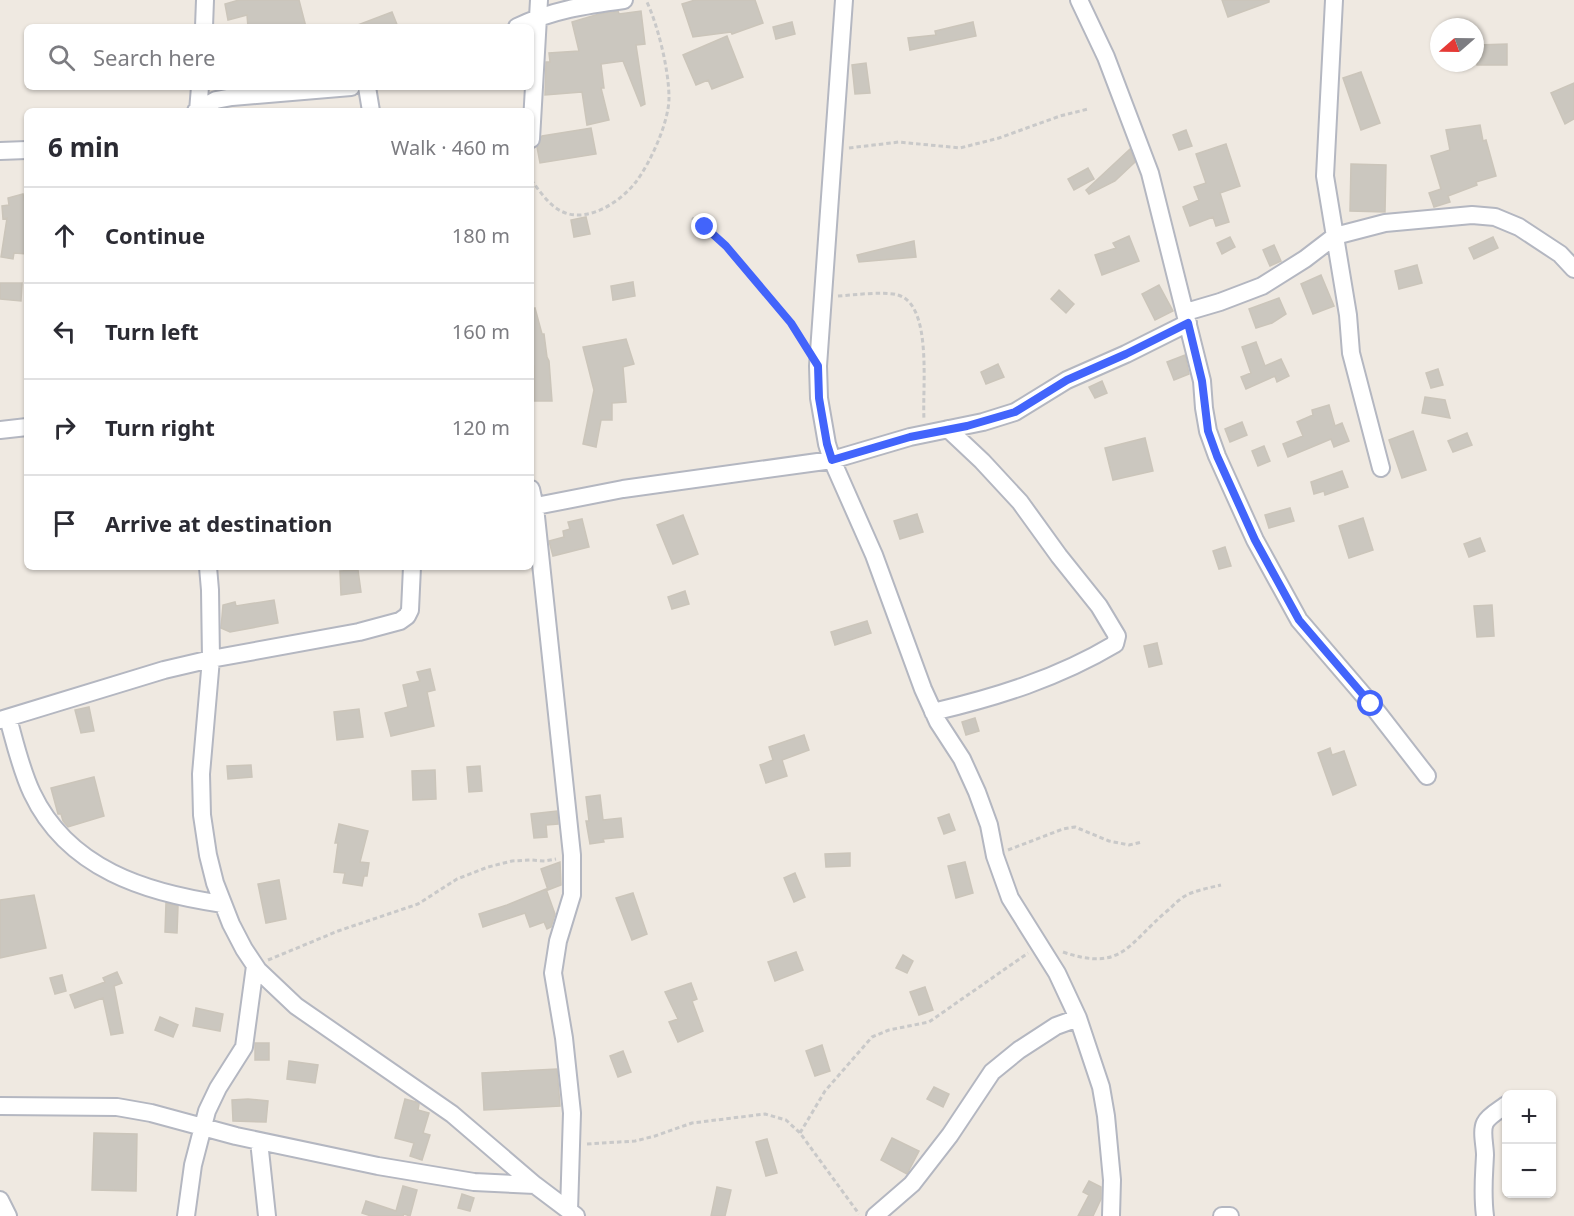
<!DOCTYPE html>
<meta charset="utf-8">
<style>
:root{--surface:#fff;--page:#f7f7f7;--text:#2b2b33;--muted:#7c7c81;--line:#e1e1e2}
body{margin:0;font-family:"Noto Sans",sans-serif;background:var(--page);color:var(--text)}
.controls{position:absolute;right:18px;bottom:18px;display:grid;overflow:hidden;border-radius:9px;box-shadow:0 2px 4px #0004}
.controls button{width:54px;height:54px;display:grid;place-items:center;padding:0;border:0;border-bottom:2px solid var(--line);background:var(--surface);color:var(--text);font:30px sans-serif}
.compass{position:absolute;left:1430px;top:18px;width:54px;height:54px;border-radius:50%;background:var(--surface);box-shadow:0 2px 4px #0004;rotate:250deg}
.stop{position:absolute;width:18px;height:18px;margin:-14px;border:4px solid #4264fb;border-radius:50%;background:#fff}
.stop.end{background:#4264fb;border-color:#fff;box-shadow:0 2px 6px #0008}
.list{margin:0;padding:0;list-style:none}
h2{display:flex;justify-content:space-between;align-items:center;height:78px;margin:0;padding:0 24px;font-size:26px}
h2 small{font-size:20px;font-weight:400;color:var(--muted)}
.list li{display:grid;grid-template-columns:39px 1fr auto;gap:18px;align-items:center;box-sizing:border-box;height:96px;padding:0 24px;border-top:2px solid var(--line)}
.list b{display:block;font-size:22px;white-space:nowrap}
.list em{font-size:20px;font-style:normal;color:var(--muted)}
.icon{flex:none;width:33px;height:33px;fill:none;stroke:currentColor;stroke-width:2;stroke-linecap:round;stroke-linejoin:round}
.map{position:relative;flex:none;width:1574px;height:1216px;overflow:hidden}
.search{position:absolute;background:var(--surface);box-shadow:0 2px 4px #0004;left:24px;top:24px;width:510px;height:66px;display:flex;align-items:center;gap:15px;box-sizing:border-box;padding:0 21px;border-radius:9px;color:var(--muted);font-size:22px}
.panel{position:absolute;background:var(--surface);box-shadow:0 2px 4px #0004;left:24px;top:108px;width:510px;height:462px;border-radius:9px}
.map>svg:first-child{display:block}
</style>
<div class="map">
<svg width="1574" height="1216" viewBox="0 0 1574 1216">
<rect width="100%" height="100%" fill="#efe9e1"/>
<path fill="#cbc7bf" stroke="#cbc5ba" stroke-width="1.5" d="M239,0H299L306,27H248L247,15L228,20L225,4Z
M695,0H755L763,23L732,34L731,32L693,37L682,4Z
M1222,0H1269V2L1228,17Z
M618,11L619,14L641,11L645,44L636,45L645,104L641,106L623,61L601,64L604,88H601L609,120L587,125L582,92L545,95L546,62H550L549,53L579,51L572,22L599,14Z
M392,12L398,27H355V26Z
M792,22L795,34L776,39L773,27Z
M973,22L976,36L910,50L908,38L936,35L935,31Z
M727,36L743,77L712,89L708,80L696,85L683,55Z
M1507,44V65H1477V45Z
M866,63L870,93L855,94L852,65Z
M1361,72L1380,123L1361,130L1343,78Z
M1574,83V119L1565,124L1551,93Z
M1480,125L1483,141L1486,140L1496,176L1476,182L1477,185L1448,196L1450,202L1434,207L1429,193L1441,189L1431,156L1450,150L1446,130Z
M591,128L596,154L540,163L537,147L542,136Z
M1186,130L1192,146L1179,150L1173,135Z
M1226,144L1240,186L1220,193L1229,222L1216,226L1213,217L1190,226L1183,207L1199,200L1194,187L1206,183L1196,154Z
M1130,149L1135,162L1115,181L1089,194L1086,190Z
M1351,164L1386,165L1385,212L1350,211Z
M1088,168L1094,179L1074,190L1068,179Z
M23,194L25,203H27V254L14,253L13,259L1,257L7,218L3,219L2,206L9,205L8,198Z
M586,217L590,234L574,237L571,220Z
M1129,236L1139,261L1102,275L1095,255L1116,248L1113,243Z
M1230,237L1235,247L1222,254L1217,243Z
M1493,237L1498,248L1474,259L1469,248Z
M914,241L916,257L859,262L857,255Z
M1274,245L1281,261L1270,266L1263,250Z
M1417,265L1422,283L1399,289L1395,271Z
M1321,275L1334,306L1313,314L1301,284Z
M633,282L635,296L613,300L611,286Z
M0,283H22L21,301L0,299Z
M1159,285L1173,311L1155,320L1142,294Z
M1059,290L1074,304L1066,313L1051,299Z
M1279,298L1286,314L1272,323L1256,328L1249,309Z
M535,308L542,334H544L547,357L549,361L552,401H534V366H531V309Z
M626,339L634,364L623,367L626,402L612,403V420H601L596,447L583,444L594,390L583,347Z
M1256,342L1265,366L1281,359L1289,376L1277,382L1275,376L1246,389L1241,377L1251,373L1242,347Z
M1185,355L1189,374L1174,380L1167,362Z
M998,364L1004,377L986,384L981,372Z
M1438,369L1443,385L1431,388L1426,373Z
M1102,381L1107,393L1095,398L1089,387Z
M1425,397L1445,400L1450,418L1422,413Z
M1329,405L1335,426L1342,423L1349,441L1334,447L1331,439L1288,457L1283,444L1303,436L1297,422L1313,415L1312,410Z
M1242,422L1247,435L1230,442L1225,429Z
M1413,431L1426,470L1402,478L1389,440Z
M1467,433L1472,445L1453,452L1448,441Z
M1145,438L1153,471L1113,480L1105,448Z
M1264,446L1270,461L1258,466L1252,451Z
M1342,471L1348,487L1325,495L1324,491L1314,494L1311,482Z
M1290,508L1294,521L1269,528L1265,515Z
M917,514L923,532L900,539L894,521Z
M683,515L698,554L673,564L657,525Z
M1363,518L1373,550L1349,558L1339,526Z
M582,519L589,547L553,556L549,541L564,537L563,531L570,529L568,522Z
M1480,538L1485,551L1469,557L1464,544Z
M1225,547L1231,566L1219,569L1213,551Z
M358,570L361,592L341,595L340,571Z
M685,591L689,604L672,609L668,597Z
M274,600L278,623L230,632L221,628L223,605L235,602L236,606Z
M1492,605L1494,636L1477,637L1474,606Z
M867,621L871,633L835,645L831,632Z
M1157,643L1162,664L1149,667L1144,646Z
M430,669L435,690L427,692L434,726L391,736L385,713L408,707L403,685L420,681L417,672Z
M89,707L94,731L81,733L75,710Z
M359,709L363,737L337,740L334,712Z
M975,718L979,731L966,735L962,722Z
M804,735L809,750L782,760L787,776L766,783L760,765L773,760L769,747Z
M1330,748L1332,755L1344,751L1356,785L1333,795L1318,753Z
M251,765L252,777L228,779L227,766Z
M480,766L482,791L469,792L467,767Z
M435,770L436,799L413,800L412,771Z
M94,777L104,816L68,827L63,821L61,814H58L51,788Z
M600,795L603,820L621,818L623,837L603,839L604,842L590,844L586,821H589L586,797Z
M557,811L558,824L546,825L547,837L534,838L531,814Z
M949,814L955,830L944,834L938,818Z
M339,824L368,831L360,862L369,863L367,876H364L362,886L343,883L345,873L334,872L338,843H335Z
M850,853V866L826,867L825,854Z
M560,862L561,885L548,890L541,869Z
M965,862L973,893L956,898L948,866Z
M795,873L805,897L794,902L784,878Z
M279,880L286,919L266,923L258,884Z
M546,889L555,914L551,927L547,929L544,922L530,927L525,913L483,927L479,914L507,905Z
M633,893L647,934L632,940L616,898Z
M34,895L46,948L0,958V900Z
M166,903L178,906L177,933L165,932Z
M796,952L803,970L775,981L768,962Z
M903,955L913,961L907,973L896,968Z
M117,972L122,983L114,986L123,1033L111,1035L103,998L75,1008L70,995L105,982L103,978Z
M62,975L66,991L55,994L50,978Z
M691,983L697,999L692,1001L703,1031L678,1042L669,1022L678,1019L665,992Z
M925,987L933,1010L919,1015L910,992Z
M196,1008L223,1014L220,1031L193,1026Z
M160,1017L178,1025L173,1037L155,1030Z
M255,1043H269V1060H255Z
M822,1045L830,1071L815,1076L806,1051Z
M623,1051L631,1072L618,1077L610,1056Z
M289,1061L318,1065L315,1083L287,1079Z
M557,1069L560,1106L484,1110L482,1073Z
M934,1087L949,1094L943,1107L927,1099Z
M248,1099L268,1101L266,1122L233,1121L232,1100Z
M405,1099L416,1102L419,1104L418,1110L429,1113L423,1133L430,1135L422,1160L410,1156L414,1143L395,1138Z
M94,1133L137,1134L136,1191L92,1190Z
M892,1138L919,1151L907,1174L881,1160Z
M767,1139L777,1173L766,1176L756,1142Z
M1089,1181L1101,1187V1199L1093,1216H1078L1089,1195L1083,1192Z
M403,1186L417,1190L410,1216L404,1214L403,1216H371L362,1213L366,1201L396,1211Z
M717,1187L731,1190L725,1216H711Z
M462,1194L474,1198L470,1211L458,1208Z"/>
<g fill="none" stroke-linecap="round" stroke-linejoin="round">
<defs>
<path id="minor" d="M844,0L818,366L819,398L827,444L832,460L874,555L923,689L938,722L962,759L977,792L989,825L995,856L1010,898L1057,973L1078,1018L1101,1087L1106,1116L1112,1180L1111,1216
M1079,0L1106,57L1150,173L1202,381L1204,408L1208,431L1217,456L1255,540L1299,620L1371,704L1427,776
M1334,0L1325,176L1348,315L1351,353L1381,468
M204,27L205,0
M517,27C552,10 586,5 624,0
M367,87L371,111
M196,111L216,100L232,97L351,87
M198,111L200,87
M531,139L539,0
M0,151L27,150
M1186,312L1220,302L1262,286L1305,259L1335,236L1385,223L1472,215L1495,217L1519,227L1560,254L1574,269
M0,430L27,427
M531,489L535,507L572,855V895L558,941L553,973L564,1038L572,1113L569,1211
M531,507L623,489L832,460L910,437L983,422L1015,412L1067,380L1126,354L1188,323
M208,567L210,590L211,659L201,774L202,815L208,855L215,883L231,924L244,949L258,970L296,1006L452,1114L535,1185L576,1216
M933,712C997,697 1058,678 1115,644L1117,636L1099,606L1059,556L1020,502L982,461L948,429
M8,718C15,743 21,770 32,793C68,869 146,893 223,904
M0,720L164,670L211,659L359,632L400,621L407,616L410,610L412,567
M0,1106L117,1107L151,1113L236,1136L378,1166L474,1182L535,1185
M259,1141L267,1216
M0,1200L8,1216
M186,1216L193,1165L207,1111L218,1088L244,1047L255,966
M875,1216L912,1184L950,1135L992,1072L1019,1050L1056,1026L1078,1018
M1222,1216H1230
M1485,1216C1482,1193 1484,1178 1485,1155C1485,1146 1481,1131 1485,1123C1489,1115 1500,1110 1506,1105"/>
</defs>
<use href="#minor" stroke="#b4b7c1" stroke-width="20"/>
<path stroke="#c9c9c9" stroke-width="3" stroke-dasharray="4.5 3" stroke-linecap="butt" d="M849,148L899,142L960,148L999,138L1060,116L1088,109
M531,180C540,191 549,206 563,212C588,223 620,202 635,183C650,164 669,122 669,98C669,70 658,25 646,0
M692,218L726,246L791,323L804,344
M838,296C853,295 885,291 898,295C933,305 922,389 924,419
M1008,850L1063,829L1075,827L1109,841L1129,845L1142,842
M1063,952C1122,972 1127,945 1167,911C1173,906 1178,900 1185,896C1196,890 1209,888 1221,885
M268,960L338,931L418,904L457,879L488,867L512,861L531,860L545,861L556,859
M800,1133L825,1091L872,1037L889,1030L929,1022L1028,953
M587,1144L635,1141L655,1136L692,1123L765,1114L786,1120L800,1133L859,1214"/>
<use href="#minor" stroke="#fff" stroke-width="16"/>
</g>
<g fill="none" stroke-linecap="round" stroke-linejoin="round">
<path stroke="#4264fb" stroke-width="8" d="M705,227L726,246L791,323L818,366L819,398L827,444L832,460L910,437L967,426L1015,412L1067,380L1126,354L1188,323L1202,381L1208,431L1217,456L1255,540L1299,620L1371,704"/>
</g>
</svg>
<div class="controls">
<button>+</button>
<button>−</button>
</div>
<svg class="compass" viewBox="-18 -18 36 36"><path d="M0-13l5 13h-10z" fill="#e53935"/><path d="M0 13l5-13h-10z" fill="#7c7c81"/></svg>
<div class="stop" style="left:1371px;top:704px"></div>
<div class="stop end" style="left:705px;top:227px"></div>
<div class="search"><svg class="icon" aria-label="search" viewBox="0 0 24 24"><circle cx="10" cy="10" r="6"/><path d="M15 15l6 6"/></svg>Search here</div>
<section class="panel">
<h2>6 min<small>Walk · 460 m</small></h2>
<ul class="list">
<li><svg class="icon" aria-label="ahead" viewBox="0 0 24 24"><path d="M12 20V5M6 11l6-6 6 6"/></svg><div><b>Continue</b></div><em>180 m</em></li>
<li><svg class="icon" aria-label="left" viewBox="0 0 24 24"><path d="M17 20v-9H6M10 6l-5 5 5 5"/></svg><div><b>Turn left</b></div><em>160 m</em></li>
<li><svg class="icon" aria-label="right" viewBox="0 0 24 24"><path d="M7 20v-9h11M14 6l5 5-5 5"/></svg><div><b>Turn right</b></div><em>120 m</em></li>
<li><svg class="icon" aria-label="arrive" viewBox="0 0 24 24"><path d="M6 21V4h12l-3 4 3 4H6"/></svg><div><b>Arrive at destination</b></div></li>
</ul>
</section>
</div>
